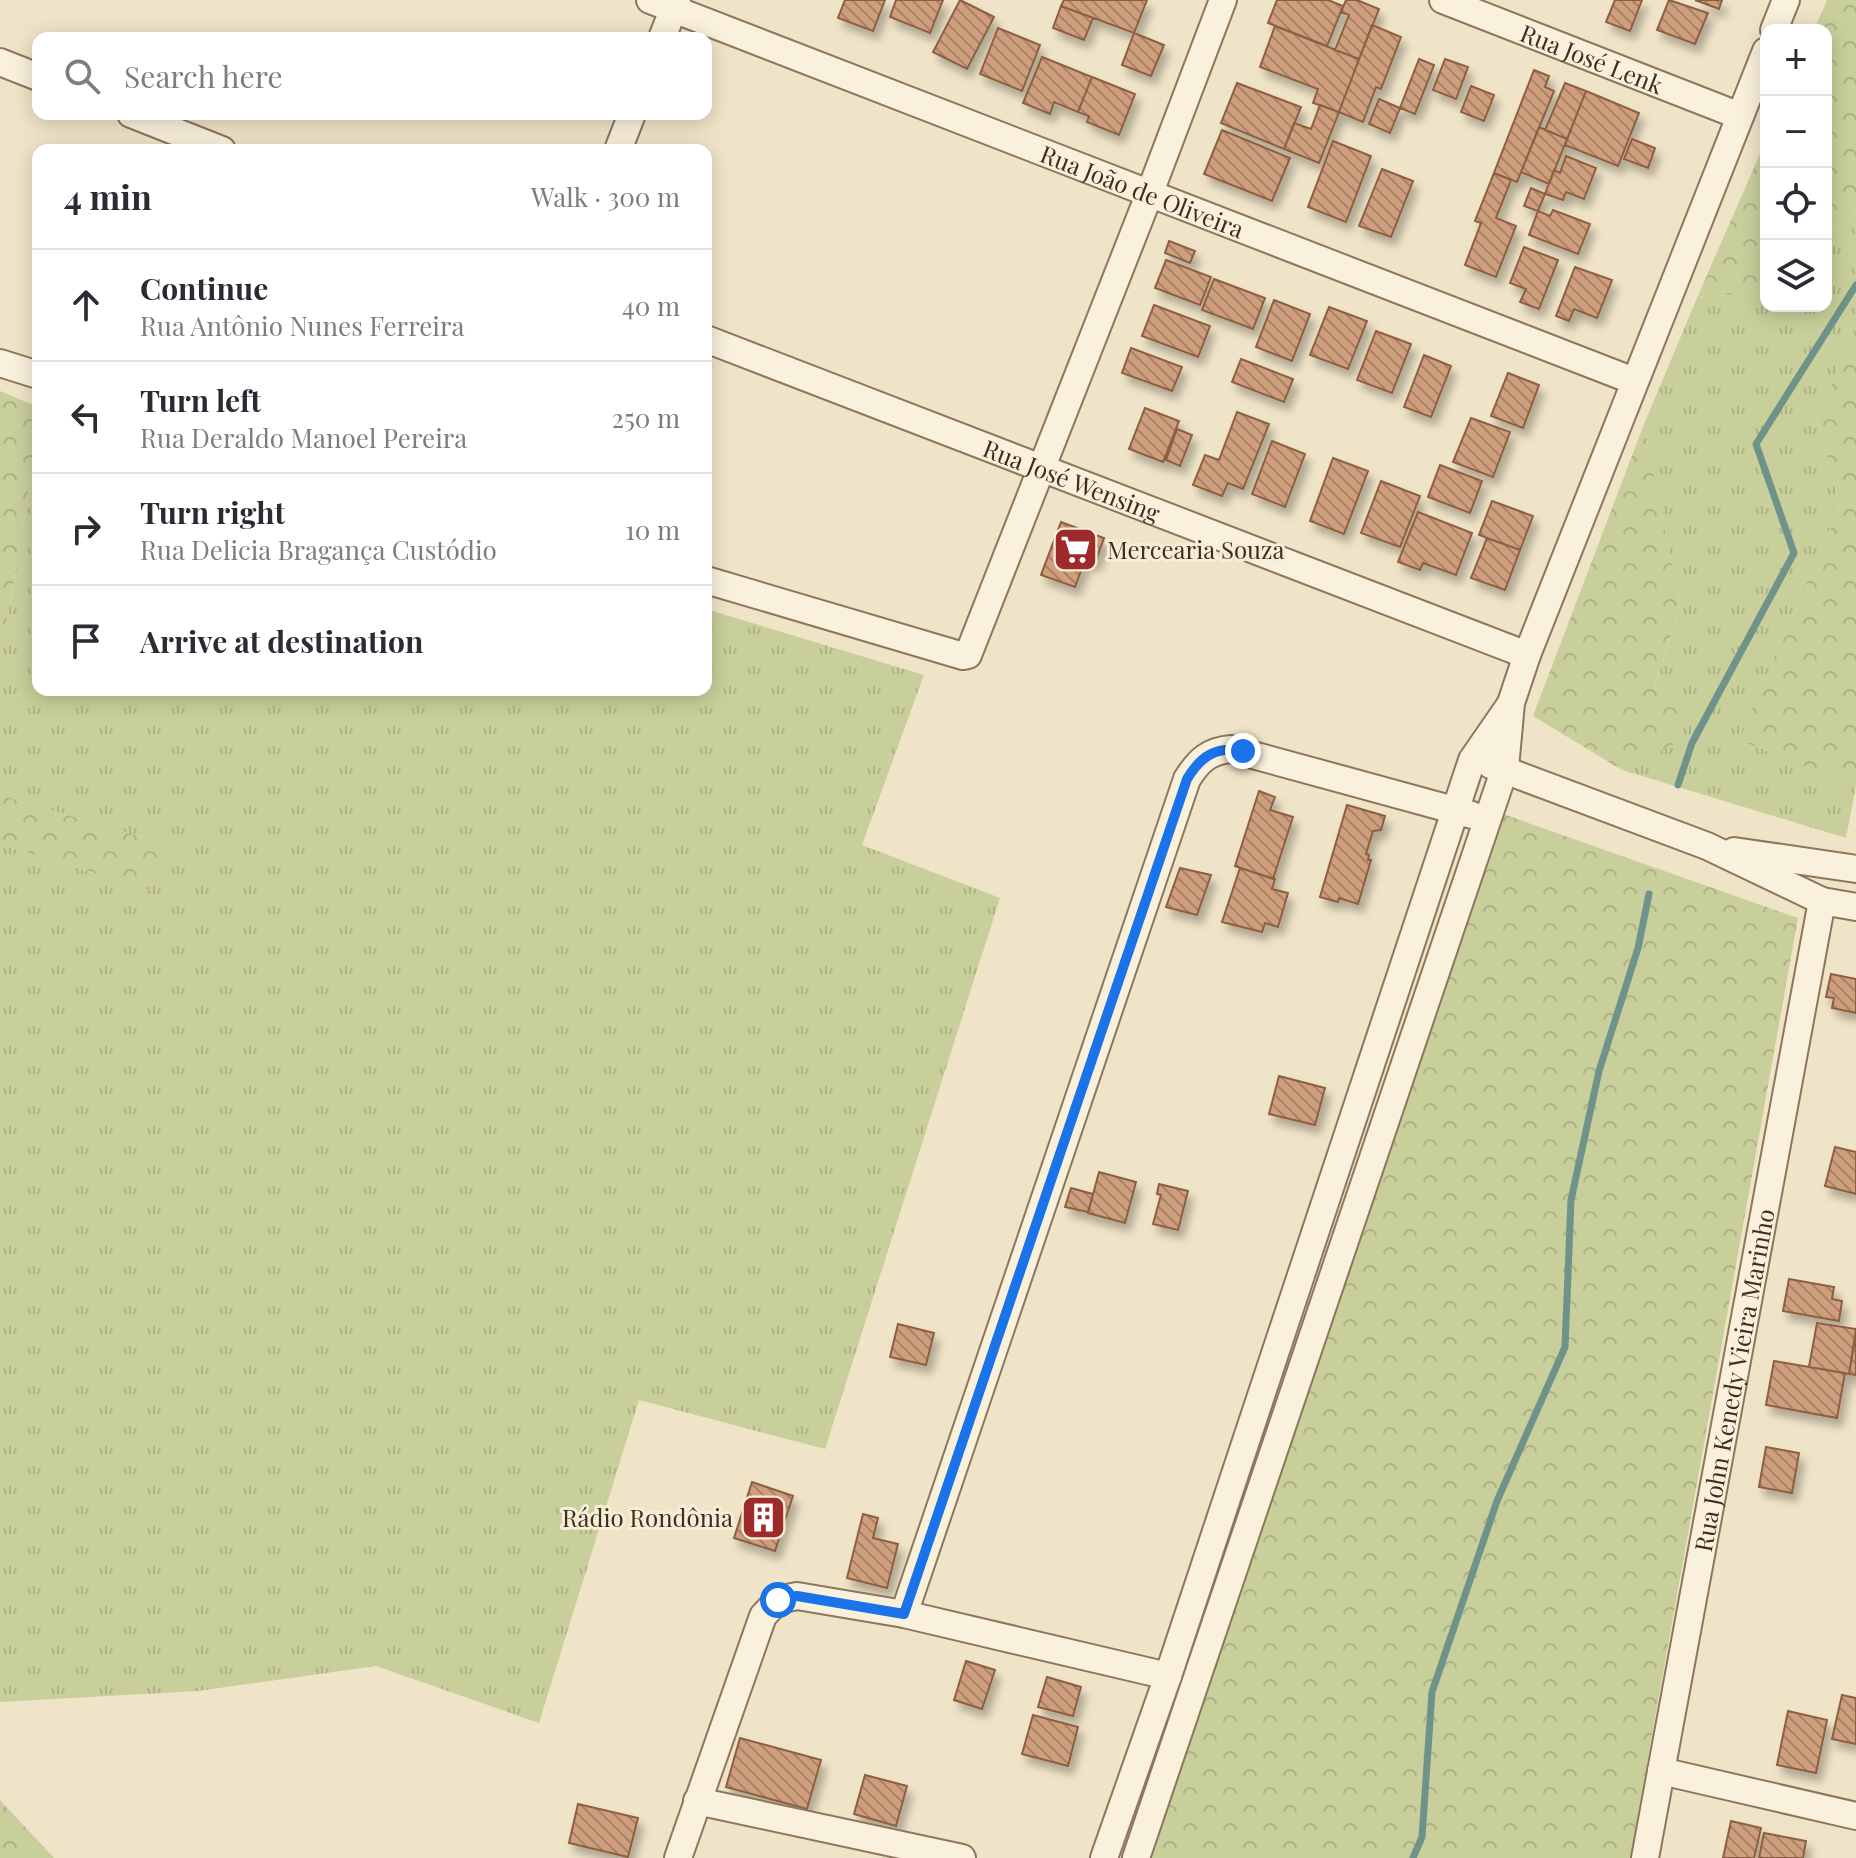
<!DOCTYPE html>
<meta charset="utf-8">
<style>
:root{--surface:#fff;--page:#f7f7f7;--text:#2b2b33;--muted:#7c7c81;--line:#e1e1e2}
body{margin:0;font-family:"Playfair Display",serif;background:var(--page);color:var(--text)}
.controls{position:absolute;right:24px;top:24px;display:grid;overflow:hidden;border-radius:16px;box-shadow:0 4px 20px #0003}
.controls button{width:72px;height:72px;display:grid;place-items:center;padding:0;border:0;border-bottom:2px solid var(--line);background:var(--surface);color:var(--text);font:40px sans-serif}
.stop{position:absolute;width:24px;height:24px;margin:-18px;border:6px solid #1a73e8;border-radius:50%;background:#fff}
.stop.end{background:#1a73e8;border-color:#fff;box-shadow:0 2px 8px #0008}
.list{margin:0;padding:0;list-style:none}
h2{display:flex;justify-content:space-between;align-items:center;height:104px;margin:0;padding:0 32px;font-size:34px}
h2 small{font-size:26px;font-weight:400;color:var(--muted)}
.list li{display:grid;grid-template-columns:52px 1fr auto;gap:24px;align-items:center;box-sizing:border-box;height:112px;padding:0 32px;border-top:2px solid var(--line)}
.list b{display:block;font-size:30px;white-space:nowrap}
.list p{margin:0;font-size:26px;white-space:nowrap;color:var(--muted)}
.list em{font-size:26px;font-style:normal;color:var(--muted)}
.icon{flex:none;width:44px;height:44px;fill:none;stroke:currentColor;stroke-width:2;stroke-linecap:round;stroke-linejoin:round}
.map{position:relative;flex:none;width:1856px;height:1858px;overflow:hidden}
.search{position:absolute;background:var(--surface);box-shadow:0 4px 20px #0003;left:32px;top:32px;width:680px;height:88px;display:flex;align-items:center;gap:20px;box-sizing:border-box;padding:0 28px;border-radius:16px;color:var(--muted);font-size:30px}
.panel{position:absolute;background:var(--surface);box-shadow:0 4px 20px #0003;left:32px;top:144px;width:680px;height:552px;border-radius:16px}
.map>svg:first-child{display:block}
</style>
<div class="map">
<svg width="1856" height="1858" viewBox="0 0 1856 1858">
<defs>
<pattern id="grass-tufts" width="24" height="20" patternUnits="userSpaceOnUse" patternTransform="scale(2)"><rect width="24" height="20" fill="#c9cf9b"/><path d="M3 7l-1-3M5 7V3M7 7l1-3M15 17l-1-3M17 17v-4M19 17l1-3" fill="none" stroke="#aeb285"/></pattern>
<pattern id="forest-crowns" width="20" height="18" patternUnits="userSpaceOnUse" patternTransform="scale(2)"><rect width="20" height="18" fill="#c9cf9b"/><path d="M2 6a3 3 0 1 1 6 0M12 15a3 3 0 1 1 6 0" fill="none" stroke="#aeb285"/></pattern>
<pattern id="building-back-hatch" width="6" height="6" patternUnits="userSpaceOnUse" patternTransform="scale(2)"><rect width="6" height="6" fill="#cf9f7d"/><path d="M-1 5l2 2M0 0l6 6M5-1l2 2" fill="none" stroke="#a98266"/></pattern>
<filter id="shadow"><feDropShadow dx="5" dy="8" stdDeviation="4" flood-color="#0004"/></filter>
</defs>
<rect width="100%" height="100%" fill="#f0e4c8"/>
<path fill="url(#grass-tufts)" d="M1856,210V324L1817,420L1840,506L1740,740L1856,786L1846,838L1622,770L1673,744L1654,690L1680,605L1644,424L1697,298L1766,291V306H1826V240Z
M38,435V690H706V609L924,675L862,845L1000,898L825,1449L639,1400L539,1723L376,1666L198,1691L0,1702V844L149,890L174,847L0,795V663Z"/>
<path fill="url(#forest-crowns)" d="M1827,0H1856V210L1826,240V30H1814Z
M1766,140V291L1697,298Z
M1856,324V786L1739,740L1840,506L1817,420Z
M0,391L38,407V435L0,663Z
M1644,424L1680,605L1654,689L1679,703L1673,745L1622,770L1533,716Z
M0,795L174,847L149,890L0,844Z
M1503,814L1798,918L1630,1858H1151Z
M0,1800L54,1858H0Z"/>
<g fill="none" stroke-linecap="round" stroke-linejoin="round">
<path stroke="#6f938a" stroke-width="7" d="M1678,785L1692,743L1794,553L1756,444L1856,285
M1413,1858L1422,1837L1432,1692L1497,1501L1565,1347L1571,1200L1599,1071L1638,948L1649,894"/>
</g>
<path fill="url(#building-back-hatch)" stroke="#8d5f41" stroke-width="2" filter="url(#shadow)" d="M845,0H885L873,31L838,18Z
M896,0H943L930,33L890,17Z
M960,0L994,17L967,69L933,52Z
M1064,0H1147L1134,33L1061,6Z
M1277,0H1328L1343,6L1327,46L1268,23Z
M1346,0H1357L1379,9L1359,59L1335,50L1349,15L1341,12Z
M1615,0H1642L1630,31L1606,22Z
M1669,0L1708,13L1695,44L1657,30Z
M1695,0H1722L1719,9Z
M1061,6L1093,18L1084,40L1053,28Z
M1372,25L1401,37L1381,89L1376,87L1363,122L1339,112Z
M1275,26L1359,59L1339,112L1313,103L1318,89L1260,67Z
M998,28L1040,45L1022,91L980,74Z
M1134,33L1164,45L1151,76L1122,65Z
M1042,57L1092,77L1078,112L1054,102L1050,114L1023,103Z
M1419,59L1434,65L1415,114L1400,108Z
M1445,59L1468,67L1456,99L1433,90Z
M1534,70L1549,76L1545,87L1554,91L1517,182L1494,173Z
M1092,77L1135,94L1119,135L1087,122L1089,116L1078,112Z
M1237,83L1301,107L1284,149L1221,123Z
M1565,83L1586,91L1567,139L1545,130Z
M1471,86L1494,95L1484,121L1461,112Z
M1586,91L1639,113L1618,166L1565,145Z
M1379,99L1400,108L1390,133L1369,124Z
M1320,105L1339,112L1319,163L1284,149L1294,123L1311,129Z
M1539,127L1567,139L1549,184L1521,172Z
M1222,130L1290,158L1272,201L1204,174Z
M1632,139L1655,148L1648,168L1624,159Z
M1333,141L1371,156L1346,222L1308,207Z
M1566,156L1596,168L1584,199L1566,192L1563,200L1545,194L1554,170L1560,173Z
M1382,169L1413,181L1391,237L1359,226Z
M1494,173L1511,180L1496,218L1516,226L1496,277L1465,265L1481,223L1475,221Z
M1531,188L1545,194L1538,211L1524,206Z
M1553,210L1590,224L1578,254L1529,235L1538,211L1550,216Z
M1169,241L1195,251L1190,263L1165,253Z
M1524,247L1558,260L1539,309L1520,302L1526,289L1510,283Z
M1166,260L1211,277L1200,305L1155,288Z
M1575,267L1612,280L1597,318L1574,309L1569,321L1556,316Z
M1214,279L1265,298L1253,329L1202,310Z
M1274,300L1310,314L1292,361L1256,347Z
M1154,305L1210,326L1198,357L1142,336Z
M1329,307L1367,321L1348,369L1310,355Z
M1376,331L1411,344L1392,393L1357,380Z
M1131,348L1182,367L1172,391L1122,373Z
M1424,355L1451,366L1431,417L1404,407Z
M1241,359L1293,379L1284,402L1232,382Z
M1508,373L1539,385L1523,428L1491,416Z
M1145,408L1179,421L1163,462L1129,449Z
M1237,412L1269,424L1243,489L1228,483L1222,496L1193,485L1205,455L1219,460Z
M1471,418L1510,432L1493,477L1453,462Z
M1177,429L1192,435L1180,466L1166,460Z
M1272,441L1305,454L1285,507L1252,494Z
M1333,458L1368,471L1344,534L1310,521Z
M1440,465L1482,481L1470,513L1428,497Z
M1381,481L1420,496L1400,547L1361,533Z
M1492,501L1533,516L1520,550L1479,535Z
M1418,512L1472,533L1456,575L1423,563L1420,570L1398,562Z
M1061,522L1104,538L1095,563L1085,560L1075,587L1041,575Z
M1487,538L1520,550L1505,590L1471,578Z
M1259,791L1275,797L1270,810L1293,817L1273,879L1235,866Z
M1347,805L1385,816L1381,830L1373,831L1366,854L1369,855L1368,860H1371L1358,904L1339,898L1338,902L1320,897Z
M1180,868L1211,875L1197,915L1166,907Z
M1240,868L1275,879L1272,889L1288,893L1278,927L1265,923L1262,932L1222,922Z
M1831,974L1856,979V1013L1832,1008L1834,998L1826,997Z
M1279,1076L1325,1088L1315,1125L1269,1114Z
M1835,1147L1856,1152V1194L1825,1186Z
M1099,1172L1136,1182L1125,1223L1088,1213Z
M1159,1184L1188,1191L1178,1230L1153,1224L1161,1195L1157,1194Z
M1071,1188L1093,1194L1088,1212L1065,1207Z
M1789,1279L1834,1287L1832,1299L1842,1301L1839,1321L1783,1311Z
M1817,1323L1856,1329L1849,1374L1809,1367Z
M898,1324L934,1333L926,1365L890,1357Z
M1856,1333V1375L1849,1374Z
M1774,1361L1845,1373L1837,1418L1766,1405Z
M1766,1447L1799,1453L1792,1493L1759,1487Z
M752,1482L793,1496L775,1551L734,1538Z
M863,1514L878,1518L873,1538L898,1544L887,1588L847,1578Z
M966,1661L995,1670L982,1709L954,1700Z
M1047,1677L1081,1687L1073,1716L1038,1707Z
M1842,1695L1856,1698V1744L1832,1739Z
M1788,1711L1827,1720L1816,1773L1777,1765Z
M1033,1715L1078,1727L1068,1766L1022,1754Z
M740,1738L821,1760L807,1809L726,1787Z
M865,1775L907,1786L896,1826L854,1814Z
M578,1804L638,1818L628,1857L569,1843Z
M1731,1821L1761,1828L1754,1858H1723Z
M1764,1833L1806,1841L1803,1858H1759Z"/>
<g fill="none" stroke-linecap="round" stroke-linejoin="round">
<defs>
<g id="minor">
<path id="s1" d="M650,0L1634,381"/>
<path id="s2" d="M1443,0L1740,116"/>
<path d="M1774,30L1786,0"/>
<path d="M662,38L677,0"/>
<path d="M0,62L38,77"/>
<path d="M131,114L222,150"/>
<path d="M618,150L632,114"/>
<path id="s3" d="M706,339L1527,655"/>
<path d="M0,363L38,375"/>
<path d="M706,580L963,656L968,655L1149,195L1223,0"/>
<path d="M1491,765L1707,846L1822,901L1856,907"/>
<path d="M1734,851L1856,869"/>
<path d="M904,1614L1187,779C1199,760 1209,751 1231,749L1472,815"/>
<path d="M1661,1771L1856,1816"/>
<path d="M697,1801L962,1858"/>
<path d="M678,1858L763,1616L778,1600L797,1596L904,1614L1168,1676"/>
<path d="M1104,1858L1168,1676L1472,760L1510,705"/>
<path d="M1136,1858L1505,768L1511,703L1527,655L1766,51"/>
<path id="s4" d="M1645,1858L1822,901"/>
</g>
</defs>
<use href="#minor" stroke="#8d765c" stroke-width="30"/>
<use href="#minor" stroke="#faf1dc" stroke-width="26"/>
</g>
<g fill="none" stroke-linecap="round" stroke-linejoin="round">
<path stroke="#1a73e8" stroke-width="10" d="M778,1600L797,1596L904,1614L1187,779C1201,756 1216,746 1243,751"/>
</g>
<defs>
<symbol id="supermarket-square" viewBox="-11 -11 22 22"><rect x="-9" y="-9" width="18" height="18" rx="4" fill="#9e2a2b" stroke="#f7eed8"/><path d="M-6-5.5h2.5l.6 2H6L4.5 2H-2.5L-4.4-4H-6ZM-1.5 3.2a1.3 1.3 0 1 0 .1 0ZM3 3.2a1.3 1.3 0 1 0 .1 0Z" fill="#fff"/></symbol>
<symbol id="building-square" viewBox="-11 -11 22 22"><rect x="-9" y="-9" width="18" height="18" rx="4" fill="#9e2a2b" stroke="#f7eed8"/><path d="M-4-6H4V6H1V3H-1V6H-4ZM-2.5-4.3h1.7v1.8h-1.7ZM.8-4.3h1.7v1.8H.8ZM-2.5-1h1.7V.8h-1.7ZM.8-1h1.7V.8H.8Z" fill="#fff"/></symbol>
</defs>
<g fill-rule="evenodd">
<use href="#supermarket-square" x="1050" y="524" width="51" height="51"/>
<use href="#building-square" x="738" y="1492" width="51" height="51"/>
</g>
<g text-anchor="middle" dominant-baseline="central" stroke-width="6" stroke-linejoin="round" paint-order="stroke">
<g font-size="24" fill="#3d2e20" stroke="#f7eed8">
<text stroke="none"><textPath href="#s2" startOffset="160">Rua José Lenk</textPath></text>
<text stroke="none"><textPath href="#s1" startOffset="528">Rua João de Oliveira</textPath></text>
<text stroke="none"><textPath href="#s3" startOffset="392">Rua José Wensing</textPath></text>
<text stroke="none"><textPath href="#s4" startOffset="486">Rua John Kenedy Vieira Marinho</textPath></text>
</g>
<g font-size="24" fill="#3d2e20" stroke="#f7eed8" text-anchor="start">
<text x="1107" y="549">Mercearia Souza</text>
<text x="733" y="1517" text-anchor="end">Rádio Rondônia</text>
</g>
</g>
</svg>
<div class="controls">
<button>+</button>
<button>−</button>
<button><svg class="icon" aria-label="locate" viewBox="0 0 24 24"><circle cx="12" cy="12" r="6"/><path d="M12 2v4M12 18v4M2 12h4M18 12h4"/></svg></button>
<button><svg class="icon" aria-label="layers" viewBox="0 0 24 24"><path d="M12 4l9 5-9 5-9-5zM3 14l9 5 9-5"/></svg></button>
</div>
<div class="stop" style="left:778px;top:1600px"></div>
<div class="stop end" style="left:1243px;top:751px"></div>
<div class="search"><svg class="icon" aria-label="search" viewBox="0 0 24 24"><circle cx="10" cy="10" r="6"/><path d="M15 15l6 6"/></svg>Search here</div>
<section class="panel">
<h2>4 min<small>Walk · 300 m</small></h2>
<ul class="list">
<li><svg class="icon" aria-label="ahead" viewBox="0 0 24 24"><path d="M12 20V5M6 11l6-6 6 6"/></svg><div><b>Continue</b><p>Rua Antônio Nunes Ferreira</p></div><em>40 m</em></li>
<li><svg class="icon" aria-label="left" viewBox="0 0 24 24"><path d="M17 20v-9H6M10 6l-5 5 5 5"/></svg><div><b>Turn left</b><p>Rua Deraldo Manoel Pereira</p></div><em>250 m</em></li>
<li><svg class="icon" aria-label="right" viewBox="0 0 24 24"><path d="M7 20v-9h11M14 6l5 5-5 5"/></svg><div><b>Turn right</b><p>Rua Delicia Bragança Custódio</p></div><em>10 m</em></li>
<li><svg class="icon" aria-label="arrive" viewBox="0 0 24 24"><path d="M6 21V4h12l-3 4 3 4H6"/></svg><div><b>Arrive at destination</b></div></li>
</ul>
</section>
</div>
